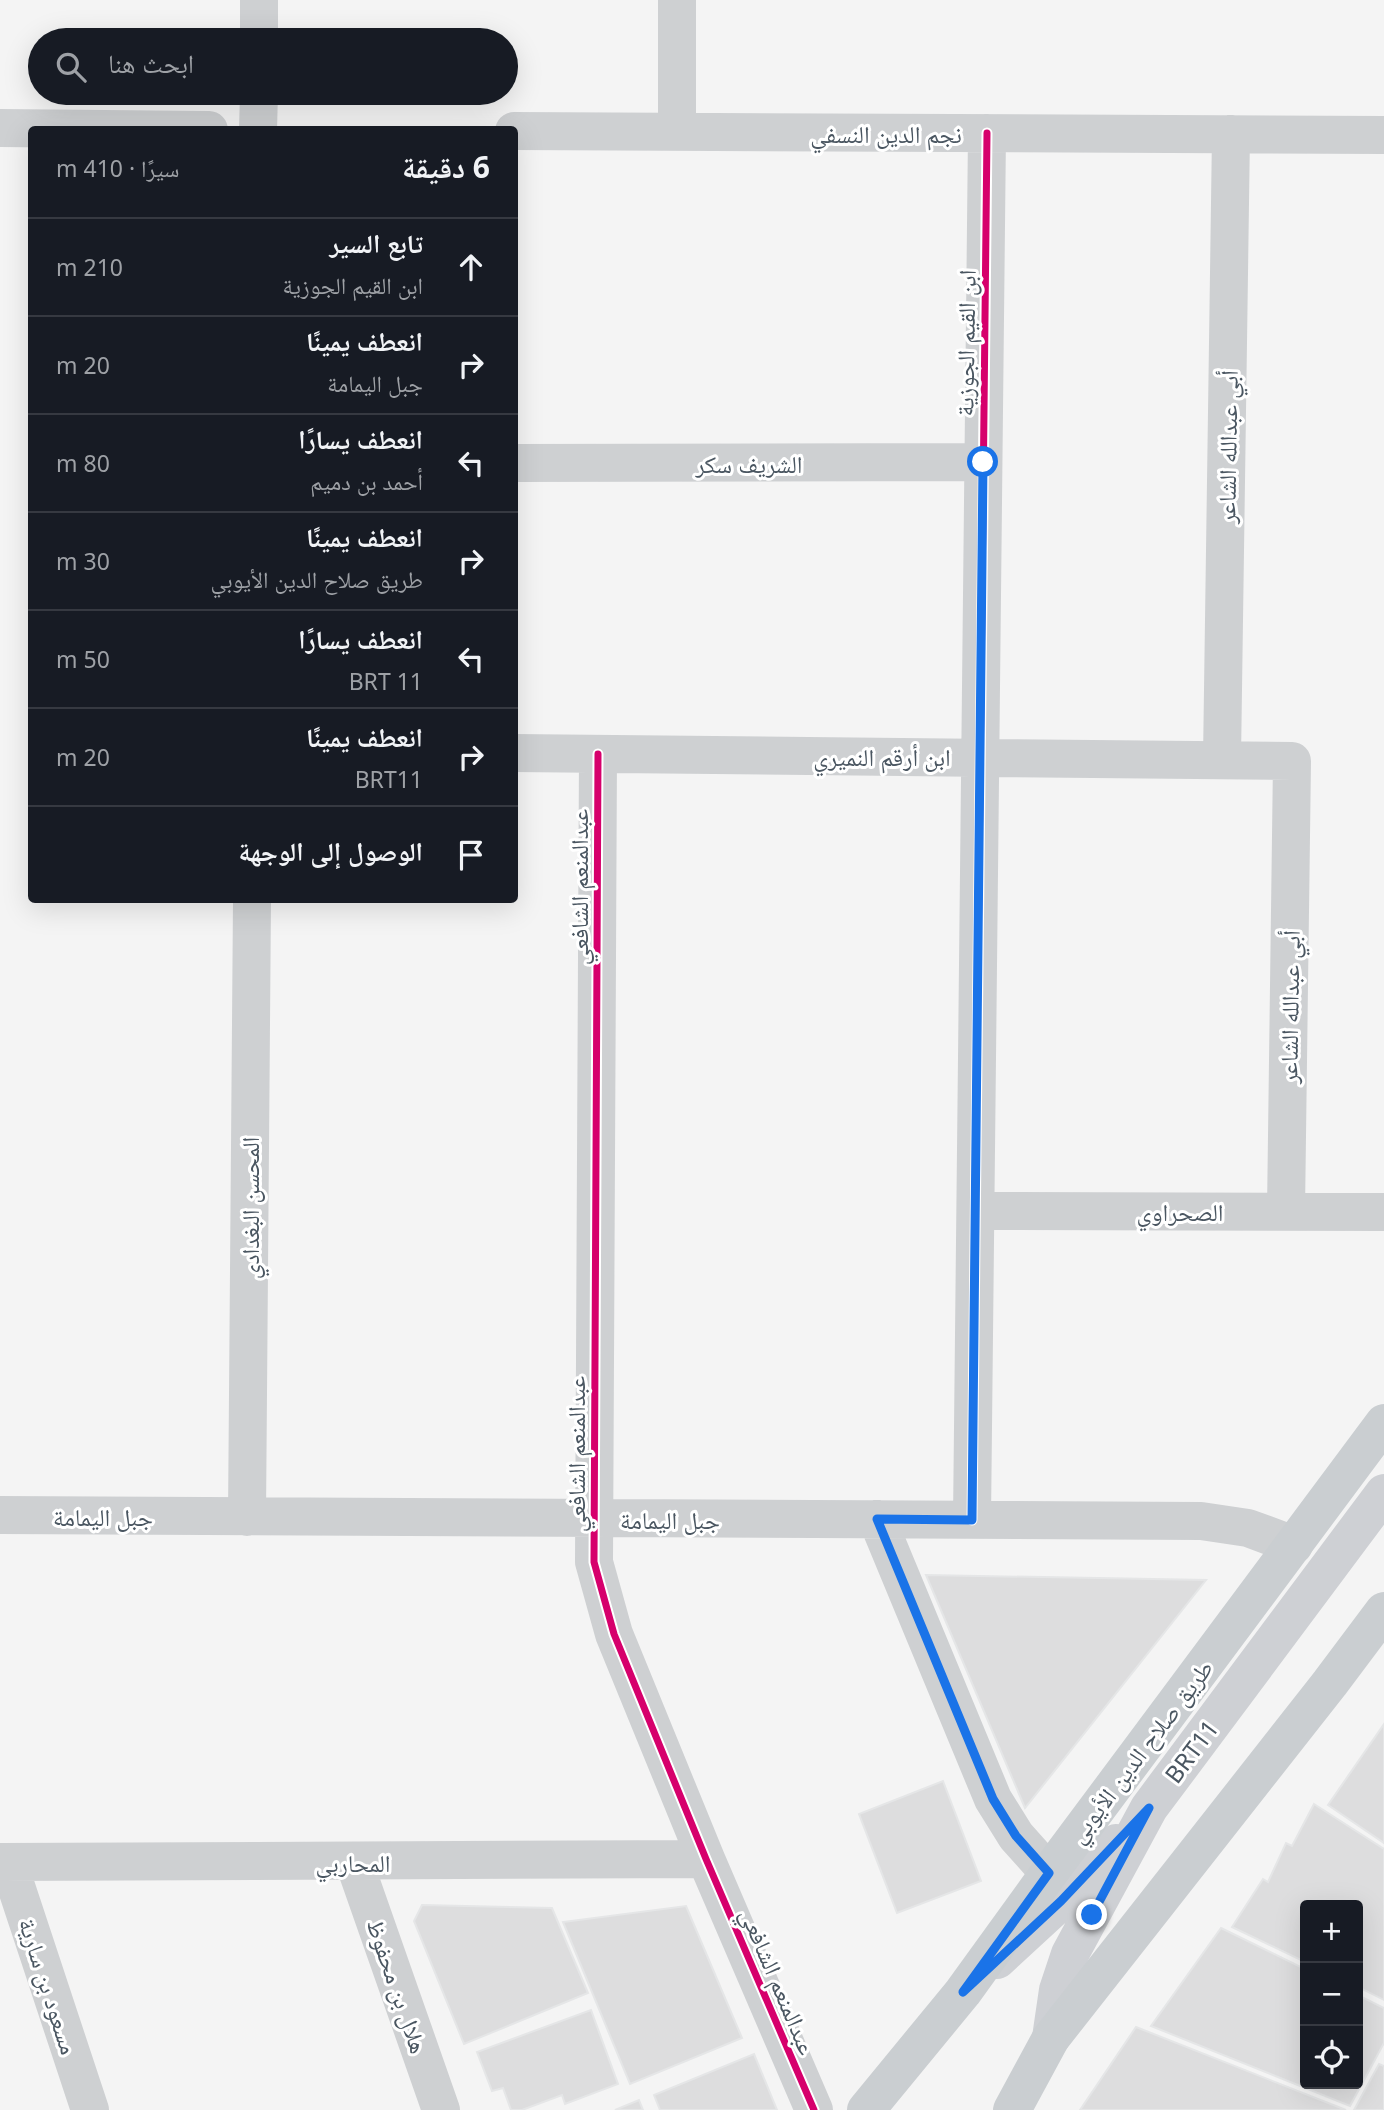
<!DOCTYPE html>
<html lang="ar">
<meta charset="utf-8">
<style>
:root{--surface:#171b24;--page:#20242c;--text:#f1f3f6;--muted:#9ea1a6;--line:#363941}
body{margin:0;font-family:"Noto Sans","Noto Naskh Arabic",sans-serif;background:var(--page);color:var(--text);direction:rtl}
.controls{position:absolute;right:21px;bottom:21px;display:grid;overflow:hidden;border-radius:7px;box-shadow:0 7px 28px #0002}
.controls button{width:63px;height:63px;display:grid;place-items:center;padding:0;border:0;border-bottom:2px solid var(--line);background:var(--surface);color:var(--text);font:35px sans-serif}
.stop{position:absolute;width:21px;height:21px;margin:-16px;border:5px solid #1a73e8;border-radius:50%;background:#fff}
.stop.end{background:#1a73e8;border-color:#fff;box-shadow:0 2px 7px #0008}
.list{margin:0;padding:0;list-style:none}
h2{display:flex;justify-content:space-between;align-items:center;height:91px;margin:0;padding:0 28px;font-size:30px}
h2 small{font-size:23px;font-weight:400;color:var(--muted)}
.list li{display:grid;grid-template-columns:46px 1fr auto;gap:21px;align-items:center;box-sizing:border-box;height:98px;padding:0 28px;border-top:2px solid var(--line)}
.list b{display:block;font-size:26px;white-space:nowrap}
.list p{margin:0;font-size:23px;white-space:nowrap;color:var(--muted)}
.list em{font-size:23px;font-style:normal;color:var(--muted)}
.icon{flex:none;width:38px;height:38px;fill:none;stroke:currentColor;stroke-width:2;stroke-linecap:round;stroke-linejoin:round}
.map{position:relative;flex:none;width:1384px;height:2110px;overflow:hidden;direction:ltr}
.search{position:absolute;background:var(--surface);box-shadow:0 7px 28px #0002;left:28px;top:28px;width:490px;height:77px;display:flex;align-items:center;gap:18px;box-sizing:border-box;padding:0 24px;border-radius:38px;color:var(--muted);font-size:26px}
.panel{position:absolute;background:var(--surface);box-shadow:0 7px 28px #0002;left:28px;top:126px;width:490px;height:777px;border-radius:7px;direction:rtl}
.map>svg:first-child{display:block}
</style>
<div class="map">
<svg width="1384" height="2110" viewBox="0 0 1384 2110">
<rect width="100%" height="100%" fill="#f4f4f4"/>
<path fill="#ddddde" stroke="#e5e6e7" stroke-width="2" d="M926,1575L1206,1580L1025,1808Z
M1384,1724V1843L1328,1805Z
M943,1781L981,1881L897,1913L859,1814Z
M1314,1804L1384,1849V2000L1358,1987V1905H1305V1962L1232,1927L1263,1879L1268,1882L1286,1843L1292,1846Z
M422,1905L552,1908L588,1993L464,2044L414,1921Z
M686,1906L742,2038L630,2084L563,1922Z
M1221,1928L1305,1969V2084H1358V1995L1384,2008V2043L1350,2106L1151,2026Z
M591,2010L618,2084L565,2104L562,2095L522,2110H511L503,2088L492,2091L477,2052Z
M1136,2027L1346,2110H1080Z
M754,2054L777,2110H660L654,2095Z
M1379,2064L1384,2066V2110H1354Z
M639,2100L643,2110H615Z"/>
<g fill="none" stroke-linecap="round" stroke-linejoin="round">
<path stroke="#ced0d2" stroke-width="38" d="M259,40V0
M0,128L209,130
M258,130L259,93
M514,131L1384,135
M677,132V0
M514,463L983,462
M514,753L1292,761L1286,1211
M598,754L594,1562L614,1634L706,1859L814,2110
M1222,759L1231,134
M976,1211L1384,1212
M0,1515L1201,1521L1248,1528L1294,1545
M247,1517L252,900
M877,1519L993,1799L1016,1836L1049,1873
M972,1520L987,133
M0,1862L706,1859
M8,1862L90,2110
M354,1862L441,2110"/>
<path stroke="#ced0d4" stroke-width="38" d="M997,1960L1061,1901L1116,1843
M1051,2038L1058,1990L1070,1954L1149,1808L1384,1493"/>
<path stroke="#caced1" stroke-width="38" d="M866,2110L963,1992L1049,1873L1384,1423
M1012,2110L1051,2038L1330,1683L1384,1611"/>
<defs>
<path id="cycleway" d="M598,754L594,1562L614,1634L706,1859L814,2110
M972,1520L987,133"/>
</defs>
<use href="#cycleway" stroke="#fff" stroke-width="11"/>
<use href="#cycleway" stroke="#d6006c" stroke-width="7"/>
</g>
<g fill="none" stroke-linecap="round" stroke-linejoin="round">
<path stroke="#1a73e8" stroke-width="9" d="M983,462L972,1520L877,1519L993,1799L1016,1836L1049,1873L963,1992L1061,1901L1149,1808L1092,1915"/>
</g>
<g text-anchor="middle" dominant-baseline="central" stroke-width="6" stroke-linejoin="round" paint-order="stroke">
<g font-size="24" fill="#4a5661" stroke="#fff">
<text x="886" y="133">نجم الدين النسفي</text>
<text transform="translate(965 343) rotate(-89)">ابن القيم الجوزية</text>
<text transform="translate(1227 447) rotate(-89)">أبي عبدالله الشاعر</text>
<text x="749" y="463">الشريف سكر</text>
<text x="882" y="756">ابن أرقم النميري</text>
<text transform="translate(578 887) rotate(-90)">عبدالمنعم الشافعي</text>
<text transform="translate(1289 1007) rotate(-89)">أبي عبدالله الشاعر</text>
<text transform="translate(249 1208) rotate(-90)">المحسن البغدادي</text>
<text x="1180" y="1211">الصحراوي</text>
<text transform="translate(575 1454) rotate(-90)">عبدالمنعم الشافعي</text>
<text x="103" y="1516">جبل اليمامة</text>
<text x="670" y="1519">جبل اليمامة</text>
<text transform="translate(1140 1751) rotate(-53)">طريق صلاح الدين الأيوبي</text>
<text transform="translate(1191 1751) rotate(-53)">BRT11</text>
<text x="353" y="1862">المحاربي</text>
<text transform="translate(779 1981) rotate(67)">عبدالمنعم الشافعي</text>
<text transform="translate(49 1986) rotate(72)">مسعود بن سارية</text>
<text transform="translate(398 1986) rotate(71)">هلال بن محفوظ</text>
</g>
</g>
</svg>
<div class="controls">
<button>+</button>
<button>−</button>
<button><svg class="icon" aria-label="locate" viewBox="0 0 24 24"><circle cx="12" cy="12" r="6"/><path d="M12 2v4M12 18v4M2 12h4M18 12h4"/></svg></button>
</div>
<div class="stop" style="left:983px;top:462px"></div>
<div class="stop end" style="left:1092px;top:1915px"></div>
<div class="search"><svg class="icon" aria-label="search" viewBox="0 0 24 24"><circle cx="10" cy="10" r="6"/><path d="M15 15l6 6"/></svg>ابحث هنا</div>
<section class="panel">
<h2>6 دقيقة<small>سيرًا · 410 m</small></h2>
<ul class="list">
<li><svg class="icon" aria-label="ahead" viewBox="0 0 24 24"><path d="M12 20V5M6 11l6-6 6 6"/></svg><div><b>تابع السير</b><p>ابن القيم الجوزية</p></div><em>210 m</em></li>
<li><svg class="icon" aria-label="right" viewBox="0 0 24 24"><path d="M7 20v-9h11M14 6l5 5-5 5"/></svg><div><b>انعطف يمينًا</b><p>جبل اليمامة</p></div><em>20 m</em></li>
<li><svg class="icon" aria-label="left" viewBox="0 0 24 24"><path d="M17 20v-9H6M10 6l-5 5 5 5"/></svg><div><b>انعطف يسارًا</b><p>أحمد بن دميم</p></div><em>80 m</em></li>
<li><svg class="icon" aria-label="right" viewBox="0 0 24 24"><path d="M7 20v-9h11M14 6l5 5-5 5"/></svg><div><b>انعطف يمينًا</b><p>طريق صلاح الدين الأيوبي</p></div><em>30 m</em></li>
<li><svg class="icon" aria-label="left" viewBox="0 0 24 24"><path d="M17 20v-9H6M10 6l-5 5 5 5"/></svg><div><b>انعطف يسارًا</b><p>BRT 11</p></div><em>50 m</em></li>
<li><svg class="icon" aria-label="right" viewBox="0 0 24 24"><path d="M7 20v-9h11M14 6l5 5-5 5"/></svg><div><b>انعطف يمينًا</b><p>BRT11</p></div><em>20 m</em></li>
<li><svg class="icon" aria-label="arrive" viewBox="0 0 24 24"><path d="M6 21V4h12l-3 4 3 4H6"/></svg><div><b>الوصول إلى الوجهة</b></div></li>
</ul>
</section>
</div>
